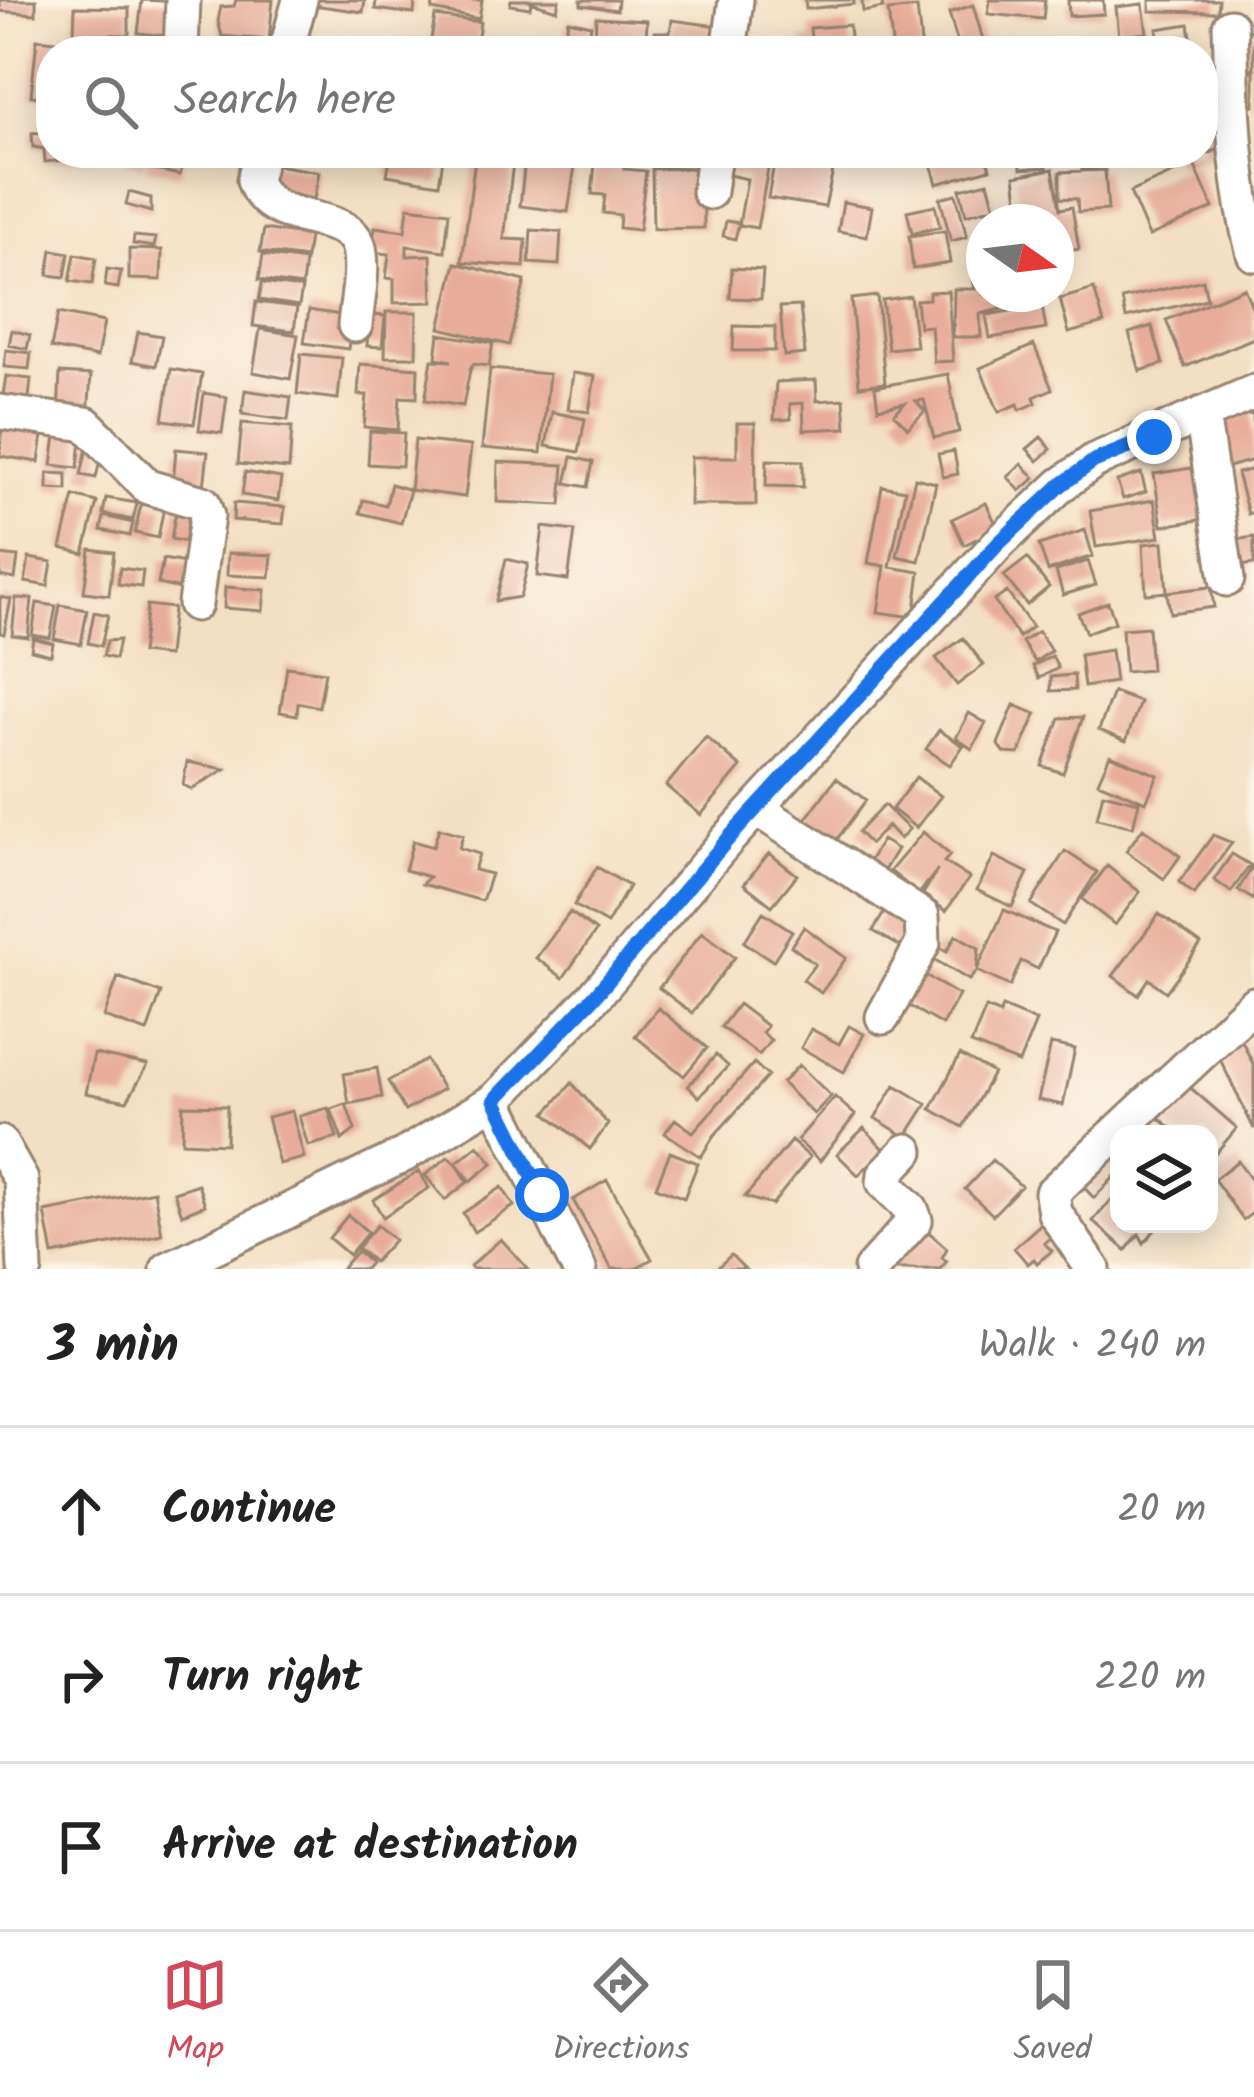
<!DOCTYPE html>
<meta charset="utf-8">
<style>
:root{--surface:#fff;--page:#f6f6f6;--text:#222;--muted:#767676;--line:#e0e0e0;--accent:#d1495b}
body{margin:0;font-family:Kalam,sans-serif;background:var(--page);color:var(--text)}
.controls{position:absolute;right:36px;bottom:36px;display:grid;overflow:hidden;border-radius:24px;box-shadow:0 6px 30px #0003}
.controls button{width:108px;height:108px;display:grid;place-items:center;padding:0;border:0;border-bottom:3px solid var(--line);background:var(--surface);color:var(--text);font:60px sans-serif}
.compass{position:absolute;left:966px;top:204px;width:108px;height:108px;border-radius:50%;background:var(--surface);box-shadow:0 6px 30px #0003;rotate:104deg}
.stop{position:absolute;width:36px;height:36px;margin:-27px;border:9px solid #1a73e8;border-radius:50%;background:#fff}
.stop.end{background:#1a73e8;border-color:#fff;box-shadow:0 3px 12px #0008}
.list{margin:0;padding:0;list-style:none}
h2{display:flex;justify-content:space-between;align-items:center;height:156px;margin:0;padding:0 48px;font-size:51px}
h2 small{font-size:39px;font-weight:400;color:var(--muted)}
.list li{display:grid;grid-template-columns:78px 1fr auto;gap:36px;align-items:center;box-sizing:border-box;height:168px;padding:0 48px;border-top:3px solid var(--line)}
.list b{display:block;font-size:45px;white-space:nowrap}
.list em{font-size:39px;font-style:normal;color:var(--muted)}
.icon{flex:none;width:66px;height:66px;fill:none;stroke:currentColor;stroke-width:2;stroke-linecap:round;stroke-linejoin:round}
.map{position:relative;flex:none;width:1254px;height:1269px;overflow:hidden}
.search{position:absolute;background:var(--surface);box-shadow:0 6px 30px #0003;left:36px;right:36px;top:36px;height:132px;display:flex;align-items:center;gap:30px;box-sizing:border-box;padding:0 42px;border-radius:48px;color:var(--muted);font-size:45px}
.sheet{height:660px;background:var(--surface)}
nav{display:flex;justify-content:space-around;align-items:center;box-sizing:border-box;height:168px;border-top:3px solid var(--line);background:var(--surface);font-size:33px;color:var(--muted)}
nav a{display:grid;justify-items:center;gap:6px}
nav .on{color:var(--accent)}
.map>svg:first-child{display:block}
</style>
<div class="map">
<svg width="1254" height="1269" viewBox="0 0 1254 1269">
<rect width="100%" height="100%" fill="#fcf5e5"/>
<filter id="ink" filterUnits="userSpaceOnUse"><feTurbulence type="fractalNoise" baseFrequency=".00833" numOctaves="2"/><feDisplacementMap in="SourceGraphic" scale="24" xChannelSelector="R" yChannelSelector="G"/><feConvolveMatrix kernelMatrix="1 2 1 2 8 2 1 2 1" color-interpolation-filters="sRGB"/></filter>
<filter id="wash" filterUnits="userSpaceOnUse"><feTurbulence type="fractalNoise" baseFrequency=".004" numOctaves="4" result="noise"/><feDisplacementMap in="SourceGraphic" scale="48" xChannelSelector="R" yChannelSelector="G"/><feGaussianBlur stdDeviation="2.7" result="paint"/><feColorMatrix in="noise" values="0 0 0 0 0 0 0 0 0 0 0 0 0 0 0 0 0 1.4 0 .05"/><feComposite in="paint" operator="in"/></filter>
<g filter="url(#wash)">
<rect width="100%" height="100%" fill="#f3dfc2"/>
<g id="blocks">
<path fill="#e8ad9a" d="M0,0H36V14L0,11Z
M142,0L181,2L176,37L138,33Z
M236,0H273L269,40L222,36L218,21L221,7L234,6Z
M314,0H365L363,12L313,5Z
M376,0H415L414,14L375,9Z
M434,0H482L479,19L432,10Z
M511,0H559L557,10L531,2L530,8L510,5Z
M581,0H618L617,10L581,5Z
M805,0H854V4L806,9Z
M862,0H881L883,8L863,12Z
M990,0H1045L1043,19L988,14Z
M1068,0H1103L1104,14L1069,16Z
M1150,0H1219L1218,12L1150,11Z
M1143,4L1147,33L1119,36L1116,7Z
M973,5L984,43L960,51L949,13Z
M75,7L129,8V35L74,34Z
M917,8L922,51H893L888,11Z
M435,16L480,22L476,51H429Z
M596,17L647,20L646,39L595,35Z
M568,20L591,25L586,51H562Z
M672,20L724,27L722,51H655V32H670Z
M1189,24L1193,51H1160L1157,29Z
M849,25L851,51H803L801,40L811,39L810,28Z
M1254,31V68L1245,69L1243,32Z
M297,35L362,49L361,51H293Z
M37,39L66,42L65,51H51V98L31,96Z
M371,41L399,45L398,51H370Z
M118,42L119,51H82V44Z
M1036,47H1075V51H1036Z
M1254,71V105L1249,106L1247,72Z
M1211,95L1236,142L1179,166L1174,153H1203V98Z
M51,132V153H92L93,158L45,162L44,149L33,147L32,133Z
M129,153H145L144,166L127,163Z
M149,153H185L180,175L146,168Z
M391,153H444L439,184L387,175Z
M547,153H577L568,212L520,206L525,159L545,161Z
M596,153H625L624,169L646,171L639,230L619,228L620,215L603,213L605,195L592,194Z
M638,153H694V168L637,165Z
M733,153H771L757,228L739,225L747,179L729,175Z
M777,153H801L800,163L776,159Z
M808,153L836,157L825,207L768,198L774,164L804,170Z
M938,153H985L990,169L937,184L929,156Z
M1020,153H1046L1047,167L1021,169Z
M1080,153H1095L1097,167L1082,169Z
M475,158L513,162L504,239L526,240L524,267L462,262Z
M270,164L319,172L314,199L266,190Z
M1194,164L1213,208L1149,236L1130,192Z
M703,168L704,228L653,229L652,169Z
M1053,169L1060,209L1072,207L1079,249L1058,253L1056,222H1021L1015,176Z
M1105,170L1108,210L1078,212L1077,199L1060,198V172Z
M988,182L995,207L966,215L960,189Z
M129,192L151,198V212L126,205Z
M956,194L967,237L951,241L940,198Z
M843,202L872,207L867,236L838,231Z
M935,205L940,227L912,233L907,211Z
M408,207L449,212L445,251L407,246V256L431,255L433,302L394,303V279L386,278L389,254L372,252L375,227L405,231Z
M726,221L739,223L735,239L723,236Z
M264,229L309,236L306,258L260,252Z
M531,230L561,232L559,265L529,263Z
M945,231L950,263L913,269L909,236Z
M134,236L156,238L154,247L133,244Z
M129,249L162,250L161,280L129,279Z
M52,250L69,253L65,277L48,275Z
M75,254L96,258L92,284L70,281Z
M263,255L305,261L302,286L259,280Z
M456,263L525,281L509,345L440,328Z
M732,268L763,270L761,299L730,298Z
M107,269L121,271L118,288L105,286Z
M984,273V294H1034L1035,301L980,314L981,337H953L954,289H975L972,276Z
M1203,280L1207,299L1126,318L1122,299Z
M262,283L302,288L299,306L259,300Z
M1244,288L1254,312V338L1185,367L1166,320Z
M1094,289L1104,323L1069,333L1060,299Z
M948,291L953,361L934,362L931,326L919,327L916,300L929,299V292Z
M877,296L885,383L859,386L851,299Z
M910,296L916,346L888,349L882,300Z
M256,302L297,307L294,331L253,326Z
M800,306L805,354L784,356L780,307Z
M1042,306L1046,329L990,338L986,315Z
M309,310L353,317L348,349L304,343Z
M386,312H417L416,357H385Z
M58,313L104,322L97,357L51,348Z
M369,315L385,316L382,347L367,346Z
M734,326L775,327V351H733Z
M1152,326L1163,364L1140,371L1129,333Z
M260,329L298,335L290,379L253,372Z
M12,330L30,335L27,349L9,345Z
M138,332L162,336L156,366L132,361Z
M439,334L493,343L489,366L473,364L470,370L463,406L425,400L432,360L452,361L436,358Z
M1034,345L1052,389L1034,397L1036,403L1020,410L1018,404L999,412L980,368Z
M6,350L31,353L29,369L4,367Z
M301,354L342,358L338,399L297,394Z
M360,364L418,368L417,398L400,397L398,430L364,427L367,395H358Z
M171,369L202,374L194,424L163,420Z
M490,369L549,374L541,453L482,448Z
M60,373L91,375L88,416L58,415Z
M573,373L595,376L589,412L568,409Z
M948,374L959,432L934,438L924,400L916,401L925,411L908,428L894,414L905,403L878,408L875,387Z
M6,376L31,379L29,398L3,395Z
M816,380L817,401L844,399L846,428L804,430L803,403L790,404L791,419L774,420L776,382Z
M245,390L291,397L288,420L242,414Z
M204,393L227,397L222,433L199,430Z
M552,412L585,419L579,452L546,446Z
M1253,413L1254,460L1228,467L1217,423Z
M2,421L44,428L39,462L0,456Z
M242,423L292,427L289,469L238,464Z
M737,423H755L756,505H690L691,457H737Z
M57,428L82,431L78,468L52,465Z
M370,431L404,433L402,466L368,464Z
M1041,437L1051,449L1038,461L1027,449Z
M89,439L104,442L96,478L81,475Z
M415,440L471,446L465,497L410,490Z
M176,449L208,452L204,487L173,484Z
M954,451L958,474L943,477L938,454Z
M572,457L593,462L588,487L566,483Z
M767,460L803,461V487L766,486Z
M498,462L564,465L561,505L497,502Z
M1022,464L1035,478L1020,491L1008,477Z
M1198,467L1205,519L1162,526L1154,474Z
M1254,469V512L1248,514L1237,473Z
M245,472L281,478L278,501L242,495Z
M48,473L67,474V490L48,489Z
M1141,473L1146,492L1123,499L1117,481Z
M915,478L936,483L919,561L897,556Z
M391,484L410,490L401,523L360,513L363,500L386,505Z
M882,486L905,490L890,567L920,572L914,617L878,612L885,566L868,563Z
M74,496L97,502L84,554L61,548Z
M106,498L137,503L133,520L103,514Z
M1154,500L1160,537L1096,547L1090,511Z
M141,503L164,507L158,538L135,533Z
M234,503L285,507L283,524L233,520Z
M986,503L998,528L964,545L952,519Z
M177,506L203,511L197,544L171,539Z
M104,516L133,523L130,536L101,530Z
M543,527L575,531L568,580L537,576Z
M1085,530L1093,556L1048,571L1039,545Z
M1254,537V564L1239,566L1235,540Z
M1163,542L1167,592L1146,594L1143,544Z
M90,549L114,552L109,595L84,592Z
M228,553L272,555L270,577L227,575Z
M0,555L18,557L15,579L0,576Z
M29,558L52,562L48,586L25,582Z
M1027,558L1049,587L1027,605L1004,576Z
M163,559L196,565L190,591L158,584Z
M506,559L528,564L520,597L496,601Z
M1088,561L1096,585L1063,595L1056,571Z
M120,568L143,571L141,587L118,584Z
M225,587L265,590L263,611L224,608Z
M1211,587L1214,607L1170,613L1167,592Z
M1007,592L1032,627L1019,637L994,601Z
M0,597L11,599L4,634L0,633Z
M16,598L32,599L28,637L12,635Z
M1108,602L1115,622L1086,633L1078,613Z
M37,603L56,606L50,638L32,635Z
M60,605L87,610L81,644L54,639Z
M147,605L173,608L168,656L141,653Z
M94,612L108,615L101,646L88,643Z
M1148,627L1151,670L1125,672L1122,629Z
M1038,631L1051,651L1035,662L1022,642Z
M33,638L53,643L51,655L31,650Z
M963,638L984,665L957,685L936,658Z
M119,640L115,659L103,656L107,641Z
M1111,650L1115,682L1084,687L1080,655Z
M1052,656L1058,668L1039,678L1033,666Z
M287,667L325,672L319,707L298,703L297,715L280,712Z
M1074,675L1075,690L1051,691V677Z
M1113,692L1140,702L1126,741L1099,730Z
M1014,705L1036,714L1019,754L1005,753L998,744Z
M969,713L986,723L972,749L956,738Z
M1083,717L1063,773L1042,766L1060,718Z
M939,730L963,746L950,765L926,749Z
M706,737L741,767L701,815L666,786Z
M1110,755L1158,775L1146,802L1098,782Z
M187,762L225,769L192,789L183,785Z
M916,777L941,796L916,828L892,809Z
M836,778L866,800L835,842L805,820Z
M1103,793L1139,802L1133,827L1097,818Z
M884,805L909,829L900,839L888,826L870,844L858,832Z
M439,828L463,835L459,848L479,854L474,870L491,874L482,901L422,884L429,877L405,870L413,841L433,847Z
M1143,828L1180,856L1164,879L1126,851Z
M923,832L950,855L944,862L969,878L946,911L923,894L938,869L919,894L890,871Z
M1213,835L1232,843L1194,894L1179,882Z
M882,840L897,849L883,872L868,863Z
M1065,851L1097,872L1063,925L1031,904Z
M769,853L797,875L772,906L744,884Z
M1232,854L1250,865L1231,892L1214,880Z
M994,856L1028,873L1012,907L977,890Z
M1254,864V900L1238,890Z
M1107,866L1140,892L1115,925L1082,899Z
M597,867L629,886L607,924L574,905Z
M888,906L924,927L910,952L873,931Z
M1004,910L1055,932L1038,969L1021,961L1010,986L977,971L969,980L930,957L937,946L947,951L956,935L979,948L977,970Z
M570,912L596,931L563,978L536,958Z
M763,912L792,931L773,961L744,942Z
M1159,914L1201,944L1166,992L1149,979L1138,995L1113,976Z
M804,927L846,958L821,993L803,980L815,964L791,946Z
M702,932L735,957L692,1013L659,988Z
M922,974L959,995L942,1025L904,1003Z
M118,977L161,993L147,1032L104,1017Z
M738,1004L767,1026L762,1033L771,1040L759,1055L721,1027Z
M1002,1007L1036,1021L1019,1063L971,1044L986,1008L1000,1014Z
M658,1008L707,1048L684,1076L635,1036Z
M849,1026L864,1034L844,1072L801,1048L811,1029L839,1044Z
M1242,1041L1254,1066V1129L1217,1053Z
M1051,1044L1075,1049L1063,1105L1038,1100Z
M94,1054L148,1065L127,1101L86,1093Z
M716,1055L728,1066L699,1097L688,1086Z
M960,1055L993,1073L963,1127L931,1109Z
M426,1060L443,1089L405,1111L388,1081Z
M754,1063L768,1076L714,1136L701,1157L665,1133L675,1119L693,1132Z
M799,1065L831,1096L814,1114L782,1083Z
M377,1068L382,1097L349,1104L344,1074Z
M572,1083L608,1124L590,1149L546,1113Z
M1185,1083L1237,1128L1209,1161V1134H1178L1157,1116Z
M895,1085L927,1104L906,1137L875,1118Z
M835,1097L855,1115L820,1161L797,1140Z
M346,1104L355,1130L342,1140L331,1109Z
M183,1105L227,1106L226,1144L182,1142Z
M328,1108L337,1138L308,1146L299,1116Z
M292,1111L304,1158L279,1164L267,1117Z
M864,1128L885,1150L858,1175L837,1154Z
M791,1141L810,1157L772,1205L745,1197Z
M1119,1143V1172L1094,1198L1080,1183Z
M478,1145L493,1163L471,1181L456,1163L468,1182L445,1200L425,1175L448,1157L456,1163Z
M670,1152L698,1163L684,1198L656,1187Z
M992,1160L1021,1186L993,1215L965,1189Z
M1238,1161L1254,1184V1212L1243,1220L1214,1179Z
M419,1171L429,1188L383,1217L373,1200Z
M607,1180L652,1259L634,1269H612L573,1200Z
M198,1184L205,1205L182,1214L174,1192Z
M502,1187L514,1206L474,1232L463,1213Z
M154,1191L162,1234L53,1255L45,1212Z
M1119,1191V1224H1160L1144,1243L1139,1234L1126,1250L1093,1221Z
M348,1215L368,1232L349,1255L329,1238Z
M1043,1222L1053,1235L1044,1243L1052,1251L1037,1263L1034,1259L1028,1264L1014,1248Z
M377,1225L394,1240L374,1262L357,1248Z
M924,1228L947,1248L942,1258L947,1261L940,1269H897L892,1265Z
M501,1239L528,1269H473L470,1266Z
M357,1251L370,1263L365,1269H341Z
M731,1255L745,1269H716Z"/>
</g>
</g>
<g filter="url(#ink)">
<use href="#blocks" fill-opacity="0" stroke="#978470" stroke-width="3"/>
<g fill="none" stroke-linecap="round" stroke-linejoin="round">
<defs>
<path id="minor" d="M1230,26C1233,104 1233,179 1254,254
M181,51L183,0
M286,51L300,0
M729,51L736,0
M261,153L254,180C269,230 349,207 359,248C364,271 357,302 355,325
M709,192L714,153
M0,412L86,424L148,487L203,503L207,516L195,604
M1202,414L1227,579
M757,809L922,916L923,943L883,1017
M495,1100L579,1269
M0,1143L21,1180L25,1269
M168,1269L404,1155L495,1100L594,997L729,838L998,544L1061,485L1094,461L1254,392
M871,1269L915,1220L911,1209L884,1182L885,1174L907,1151
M1093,1269L1055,1213L1052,1193L1254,1004"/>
</defs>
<use href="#minor" stroke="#978470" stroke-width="39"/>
<use href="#minor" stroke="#fff" stroke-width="33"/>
</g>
</g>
<g fill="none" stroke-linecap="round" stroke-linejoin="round" filter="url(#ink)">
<path stroke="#1a73e8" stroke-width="15" d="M542,1195L495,1100L594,997L729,838L998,544L1061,485L1094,461L1154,437"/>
</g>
</svg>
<div class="controls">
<button><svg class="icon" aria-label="layers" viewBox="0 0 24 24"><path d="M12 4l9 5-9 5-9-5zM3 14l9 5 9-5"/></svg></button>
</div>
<svg class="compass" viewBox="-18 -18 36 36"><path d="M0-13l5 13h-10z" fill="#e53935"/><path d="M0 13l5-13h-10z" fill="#767676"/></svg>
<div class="stop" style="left:542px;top:1195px"></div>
<div class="stop end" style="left:1154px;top:437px"></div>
<div class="search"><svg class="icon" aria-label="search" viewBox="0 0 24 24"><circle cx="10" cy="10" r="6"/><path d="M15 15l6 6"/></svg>Search here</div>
</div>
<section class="sheet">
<h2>3 min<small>Walk · 240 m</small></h2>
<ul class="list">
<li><svg class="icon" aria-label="ahead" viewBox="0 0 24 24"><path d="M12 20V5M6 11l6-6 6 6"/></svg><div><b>Continue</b></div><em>20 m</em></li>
<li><svg class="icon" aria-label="right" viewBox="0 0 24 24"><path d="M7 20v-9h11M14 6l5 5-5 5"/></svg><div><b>Turn right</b></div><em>220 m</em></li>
<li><svg class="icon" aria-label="arrive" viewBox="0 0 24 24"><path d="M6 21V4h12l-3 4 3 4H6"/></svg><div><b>Arrive at destination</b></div></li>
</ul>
</section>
<nav>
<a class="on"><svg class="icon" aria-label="map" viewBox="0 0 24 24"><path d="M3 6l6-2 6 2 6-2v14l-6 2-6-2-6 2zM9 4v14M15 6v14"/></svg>Map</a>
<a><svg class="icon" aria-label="directions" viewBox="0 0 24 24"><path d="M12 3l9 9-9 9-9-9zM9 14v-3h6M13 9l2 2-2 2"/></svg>Directions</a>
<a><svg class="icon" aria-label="saved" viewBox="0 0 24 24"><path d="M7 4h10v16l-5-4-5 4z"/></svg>Saved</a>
</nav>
